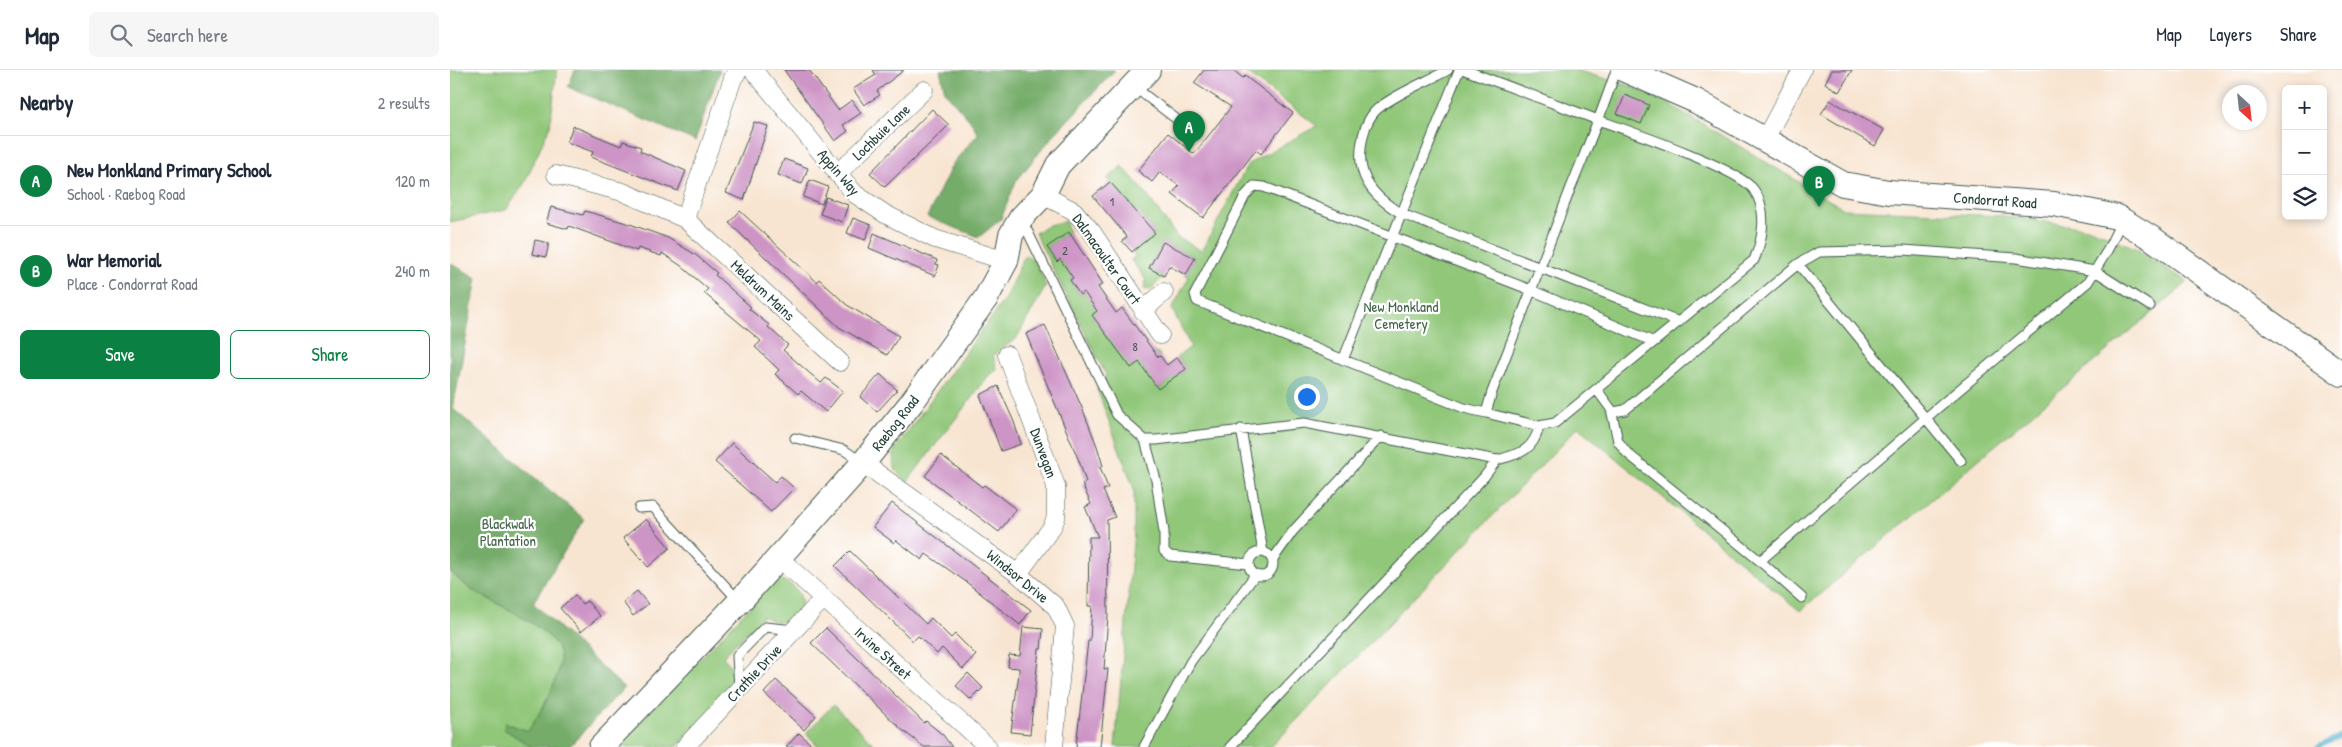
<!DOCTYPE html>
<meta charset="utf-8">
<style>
:root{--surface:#fff;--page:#f6f6f7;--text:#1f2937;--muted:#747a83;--line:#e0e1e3;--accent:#0b8043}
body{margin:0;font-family:"Patrick Hand",sans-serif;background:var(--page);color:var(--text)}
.controls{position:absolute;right:15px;top:15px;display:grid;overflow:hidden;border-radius:8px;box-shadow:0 2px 8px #0003}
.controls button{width:45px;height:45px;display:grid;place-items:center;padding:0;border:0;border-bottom:1px solid var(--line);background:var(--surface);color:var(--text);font:25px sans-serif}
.compass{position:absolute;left:1772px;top:15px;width:45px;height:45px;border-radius:50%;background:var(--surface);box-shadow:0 2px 8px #0003;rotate:153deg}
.you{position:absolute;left:856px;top:326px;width:18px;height:18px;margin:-12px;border:4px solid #fff;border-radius:50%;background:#1a73e8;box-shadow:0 0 0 8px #1a73e833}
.badge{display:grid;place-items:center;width:32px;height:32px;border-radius:50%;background:var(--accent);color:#fff;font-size:16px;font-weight:700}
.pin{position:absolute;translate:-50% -41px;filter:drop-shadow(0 1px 2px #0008)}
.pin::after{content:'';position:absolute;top:26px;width:18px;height:15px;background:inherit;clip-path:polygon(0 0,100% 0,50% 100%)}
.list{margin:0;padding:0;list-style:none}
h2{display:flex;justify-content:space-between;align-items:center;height:65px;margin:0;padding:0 20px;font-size:21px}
h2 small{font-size:16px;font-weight:400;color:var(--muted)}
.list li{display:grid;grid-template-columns:32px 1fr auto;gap:15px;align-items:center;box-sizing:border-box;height:90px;padding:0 20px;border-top:1px solid var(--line)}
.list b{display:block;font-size:19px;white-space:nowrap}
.list p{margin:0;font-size:16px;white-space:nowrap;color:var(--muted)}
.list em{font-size:16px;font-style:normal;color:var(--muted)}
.actions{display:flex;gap:10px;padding:15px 20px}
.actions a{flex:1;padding:11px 0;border:1px solid var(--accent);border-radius:8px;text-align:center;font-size:18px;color:var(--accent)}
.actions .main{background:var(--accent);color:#fff}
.icon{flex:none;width:28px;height:28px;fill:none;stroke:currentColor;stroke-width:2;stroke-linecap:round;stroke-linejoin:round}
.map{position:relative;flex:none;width:1892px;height:677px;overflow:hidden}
header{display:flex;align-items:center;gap:30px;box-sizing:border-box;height:70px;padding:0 25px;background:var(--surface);border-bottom:1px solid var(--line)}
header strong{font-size:24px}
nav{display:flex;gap:28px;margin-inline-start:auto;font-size:18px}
.search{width:350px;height:45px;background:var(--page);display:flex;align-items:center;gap:12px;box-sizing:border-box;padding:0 18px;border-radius:8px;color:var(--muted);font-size:19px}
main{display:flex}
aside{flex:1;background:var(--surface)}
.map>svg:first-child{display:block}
</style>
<header>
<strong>Map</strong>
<div class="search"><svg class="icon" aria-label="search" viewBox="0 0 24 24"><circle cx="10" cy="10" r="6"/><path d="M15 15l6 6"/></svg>Search here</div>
<nav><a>Map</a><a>Layers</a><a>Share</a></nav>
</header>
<main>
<aside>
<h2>Nearby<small>2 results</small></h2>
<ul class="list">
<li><span class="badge">A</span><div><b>New Monkland Primary School</b><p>School · Raebog Road</p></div><em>120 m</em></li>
<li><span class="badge">B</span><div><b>War Memorial</b><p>Place · Condorrat Road</p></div><em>240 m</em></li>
</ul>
<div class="actions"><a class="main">Save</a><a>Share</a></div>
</aside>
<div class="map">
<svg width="1892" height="677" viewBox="0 0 1892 677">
<rect width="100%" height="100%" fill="#fff"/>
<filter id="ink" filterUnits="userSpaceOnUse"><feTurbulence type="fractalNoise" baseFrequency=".02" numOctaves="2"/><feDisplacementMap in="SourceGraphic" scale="10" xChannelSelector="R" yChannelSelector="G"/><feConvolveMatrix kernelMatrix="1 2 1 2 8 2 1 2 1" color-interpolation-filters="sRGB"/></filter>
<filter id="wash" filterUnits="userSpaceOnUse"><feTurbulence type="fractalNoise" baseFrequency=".0096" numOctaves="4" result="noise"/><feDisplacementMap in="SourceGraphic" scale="20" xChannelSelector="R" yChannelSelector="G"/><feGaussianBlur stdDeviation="1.12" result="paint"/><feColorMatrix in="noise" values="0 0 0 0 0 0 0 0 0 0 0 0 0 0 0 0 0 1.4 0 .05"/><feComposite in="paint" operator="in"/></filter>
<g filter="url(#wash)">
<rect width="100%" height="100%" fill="#f8e5d1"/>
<path fill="#91c779" stroke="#588256" d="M0,0H107L100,56L74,114L56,140L0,152Z
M793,0H1125L1178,15L1216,32L1394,139L1554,146L1643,159L1685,178L1738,212L1350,541L1128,357L821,677H665L684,462V419L647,319L656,305L585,163L599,155L615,151L619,162L597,177L606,191L610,189L619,202L633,193L641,196L620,210L630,225L634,222L657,235L642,246L657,267L681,250V297L704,281L706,284L708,282L710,286L693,298L708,319L736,299L727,287L741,277L722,239L739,207L736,205L745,188L713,172L699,198L714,206L700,220L694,219L696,210L681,190L685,186L682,182L705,163L688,141L673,154L670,151L666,154L664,151L680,136L657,109L672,96L695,122L727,167L752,181L798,94L867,56Z
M575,185L585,190L596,216L566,269L543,285L547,300L540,304L457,412C444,401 441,396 445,379L554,230Z
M0,501C8,508 15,516 24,521C45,534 114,561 110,591C106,617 92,640 78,661L56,653L54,659L82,677H0Z
M329,509C334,511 340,514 344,517C365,538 337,563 313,546L273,587C277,592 282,595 282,603C283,624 241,661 227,677H166L311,525Z
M383,635L427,677H369L356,663Z"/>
<path fill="#74ac69" stroke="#4a744e" d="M125,0H270L245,71L118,17Z
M490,0H665L603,66L566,111L551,149L529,167L477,147L503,93L528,64L522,53L495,22Z
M0,193L27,208L3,339L134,449L83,533L174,618L119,677H82L54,659L56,653L78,661C92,640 107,616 110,591C114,561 45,534 24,521C15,516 8,508 0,501Z"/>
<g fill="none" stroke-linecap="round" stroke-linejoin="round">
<path stroke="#4daecc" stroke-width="4.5" d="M1868,677L1892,665"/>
</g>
<g id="blocks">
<path fill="#cd94c6" d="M334,0H359L388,40L402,30L411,43L393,55L398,61L385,71Z
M423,0H454L427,21L430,25L414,35L403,19L426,5Z
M754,0H783L793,8L795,6L843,43L811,84L806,80L753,148L722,124L729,116L710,102L702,112L688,101L718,63L744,84L781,37L744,13Z
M1382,0H1402L1389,22L1375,13Z
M1175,25L1199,35L1191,54L1167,44Z
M1380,30L1434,60L1425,76L1371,44Z
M482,39L499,55L435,117L420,103Z
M304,52L318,56L294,130L276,123Z
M123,56L171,76L173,71L191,77L190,81L236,101L228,121L141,87L143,82L117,72Z
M334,89L358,98L352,114L328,105Z
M360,110L378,117L372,134L353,127Z
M660,112L705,163L682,182L672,171L677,167L643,126Z
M376,127L398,135L392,152L370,144Z
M101,137L133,145L135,141L180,154L218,168L246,185L267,203L265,205L301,237L299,239L319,255L318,257L338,275L333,280L371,313L376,308L393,321L376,342L351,321L348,324L325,304L329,300L305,277L311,271L254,223L258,219L230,195L212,183L211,186L188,178L187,181L119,156L118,159L96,153Z
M290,141L354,200L367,212L369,209L397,235L449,266L437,285L389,257L279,153Z
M403,148L421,155L415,170L397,163Z
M619,162L653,214L648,217L666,243L672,238L708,287L710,286L717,295L727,287L736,299L708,319L689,292L681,298L642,245L647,241L634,222L630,225L620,210L623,208L610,189L607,192L597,177Z
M424,163L487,190L486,194L489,195L485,206L419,178Z
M85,170L99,173L96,187L82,184Z
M713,172L745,188L736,205L719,196L714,206L699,198Z
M595,255L633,340L647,376L653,396L650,397L658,418L653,420L665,447L657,450L658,546L654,599H658L650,677H626L638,571H640L642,536H638L639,467H648L635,437L641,434L632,414L636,412L629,391L576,264Z
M430,304L447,320L427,342L410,327Z
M548,316L564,352L571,374L551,381L530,325Z
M282,373L325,412L331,406L344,418L321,442L265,392Z
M491,385L532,417L534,415L566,439L549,462L475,406Z
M442,433L581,540L570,555L515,511L476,484L472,490L446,470L444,473L423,457Z
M196,449L220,478L198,497L173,468Z
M400,481L476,554L481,548L501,568L505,564L526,585L513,599L492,578L487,584L468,566L463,571L385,496Z
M187,521L198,534L183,546L173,532Z
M125,525L132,534L137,531L150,546L131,562L110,538Z
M573,557L593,559L591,579H589L580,664L561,662L569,603V598L558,597L559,585L570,586Z
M376,558L474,653L476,651L493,665L502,677H474L451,659L361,573Z
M518,603L533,618L521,630L506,616Z
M326,610L366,646L354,660L314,623Z
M349,663L364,677H336Z"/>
</g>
</g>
<g filter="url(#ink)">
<use href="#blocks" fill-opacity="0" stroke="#40564c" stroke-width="1"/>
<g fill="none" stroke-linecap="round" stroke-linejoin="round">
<defs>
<path id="lane" d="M998,0C976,12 950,22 930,37C921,43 915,56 913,66C904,104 920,125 952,144L1229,252
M1015,0L1148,50C1179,61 1288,98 1304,120C1318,141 1313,169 1304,190L1105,353L1089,356L1036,343L1042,322C1068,255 1094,187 1120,120C1136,80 1153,41 1166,0
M683,16L725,48
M572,150L667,345L695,370H706L854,353L1047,390C1069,384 1084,381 1089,356
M1348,194L1369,182L1453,180L1566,188L1645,201L1700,236
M893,290L1009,0
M1147,320L1161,339L1168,371L1177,383L1310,491L1491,335L1638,212L1657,181L1672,150
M1163,342L1175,340L1348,194L1511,391
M1036,343L1014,338L747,231L745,224L795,126L804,116L814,117L1081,220L1204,272
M791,359L813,482
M345,368L394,380L412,392
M695,370L706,410L714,462V481L720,486L799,494
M189,438L203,437L288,530
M799 494a12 12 0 1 1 24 0a12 12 0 1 1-24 0Z
M823,489L843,461L931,366
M1310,491L1352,528
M289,617L287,586L315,557L345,560
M694,677L741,591L805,505
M780,677L1034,407L1047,390"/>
<path id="street" d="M303,0L405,124L435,144L485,169L556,191
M1315,69L1352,0
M387,104L474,20
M106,105L173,122L235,149L390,292
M593,125L624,141L642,162L710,265
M235,149L283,8L289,0
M693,241L714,222
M557,285L606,416V448L602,457L568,504
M413,393L568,504L606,537L615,556L604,677
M329,488L538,677
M235,677L373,529"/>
<path id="secondary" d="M1175,0L1246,31L1393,114L1439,122L1604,134L1667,147L1703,169L1892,304
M151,677L290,531L413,393L462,332L536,228L556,191L561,165L571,148L593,125L608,95L698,0"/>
</defs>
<use href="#lane" stroke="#40564c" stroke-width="11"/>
<use href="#street" stroke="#40564c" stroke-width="19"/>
<use href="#secondary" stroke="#40564c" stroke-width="26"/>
<use href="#lane" stroke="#fff" stroke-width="9"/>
<use href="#street" stroke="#fff" stroke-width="18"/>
<use href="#secondary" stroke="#fff" stroke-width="24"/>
</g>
</g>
<g text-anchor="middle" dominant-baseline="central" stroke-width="4.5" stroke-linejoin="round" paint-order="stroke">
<g font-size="12" fill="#4a5358">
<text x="662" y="131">1</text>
<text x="615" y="180">2</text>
<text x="685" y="276">8</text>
</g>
<g font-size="15" fill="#1f3d34" stroke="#fff">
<text transform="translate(431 62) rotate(-44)">Lochbuie Lane</text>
<text transform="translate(389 102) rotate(49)">Appin Way</text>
<text transform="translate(1545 130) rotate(4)">Condorrat Road</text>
<text transform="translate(657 189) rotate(55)">Dalmacoulter Court</text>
<text transform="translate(313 220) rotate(43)">Meldrum Mains</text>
<text transform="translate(445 353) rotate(-52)">Raebog Road</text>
<text transform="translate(594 383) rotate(70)">Dunvegan</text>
<text transform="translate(568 506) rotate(39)">Windsor Drive</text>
<text transform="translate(433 583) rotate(42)">Irvine Street</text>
<text transform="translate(304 603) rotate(-47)">Crathie Drive</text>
</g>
<g font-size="15" fill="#416649" stroke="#fff">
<text x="951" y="236">New Monkland<tspan x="951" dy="17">Cemetery</tspan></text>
<text x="58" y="453">Blackwalk<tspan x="58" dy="17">Plantation</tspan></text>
</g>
</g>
</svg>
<div class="controls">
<button>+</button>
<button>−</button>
<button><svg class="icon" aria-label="layers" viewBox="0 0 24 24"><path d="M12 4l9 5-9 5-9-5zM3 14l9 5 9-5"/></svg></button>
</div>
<svg class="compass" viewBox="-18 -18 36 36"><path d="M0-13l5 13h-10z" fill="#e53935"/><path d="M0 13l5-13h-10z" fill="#747a83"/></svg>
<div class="you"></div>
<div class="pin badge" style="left:739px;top:82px">A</div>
<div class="pin badge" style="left:1369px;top:137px">B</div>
</div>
</main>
